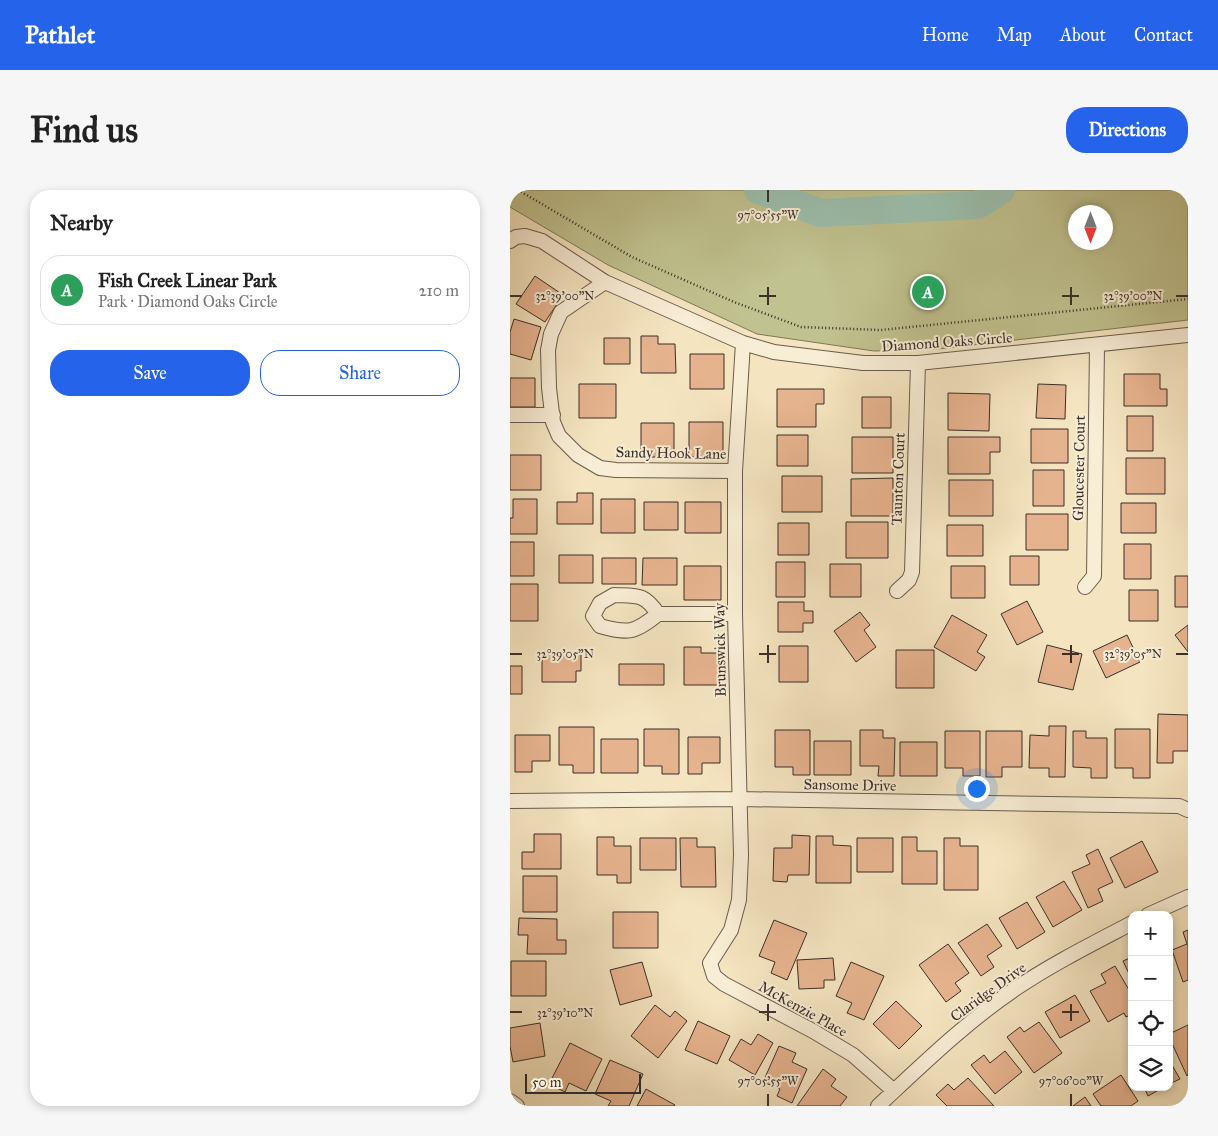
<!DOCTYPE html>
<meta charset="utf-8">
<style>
:root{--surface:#fff;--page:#f6f6f6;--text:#222;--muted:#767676;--line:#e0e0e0;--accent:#2563eb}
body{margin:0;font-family:"IM FELL Great Primer",serif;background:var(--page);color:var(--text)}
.controls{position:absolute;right:15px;bottom:15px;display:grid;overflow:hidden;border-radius:10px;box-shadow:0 2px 8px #0003}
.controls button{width:45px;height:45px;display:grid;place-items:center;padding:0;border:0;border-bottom:1px solid var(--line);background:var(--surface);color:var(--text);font:25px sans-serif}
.compass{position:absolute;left:558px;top:15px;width:45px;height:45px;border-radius:50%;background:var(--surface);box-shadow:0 2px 8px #0003;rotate:180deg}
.scale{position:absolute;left:15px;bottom:12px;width:116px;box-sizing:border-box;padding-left:5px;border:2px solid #3b2f2a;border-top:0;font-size:14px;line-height:18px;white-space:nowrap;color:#3b2f2a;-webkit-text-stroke:4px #f8edd5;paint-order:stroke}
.you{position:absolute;left:466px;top:598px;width:18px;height:18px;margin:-12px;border:4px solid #fff;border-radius:50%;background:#1a73e8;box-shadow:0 0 0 8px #1a73e833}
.badge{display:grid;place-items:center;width:32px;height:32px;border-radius:50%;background:var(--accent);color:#fff;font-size:16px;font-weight:700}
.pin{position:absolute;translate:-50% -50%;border:2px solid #fff;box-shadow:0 1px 5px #0006}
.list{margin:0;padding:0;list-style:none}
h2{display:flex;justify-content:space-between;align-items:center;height:65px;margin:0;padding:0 20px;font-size:21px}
h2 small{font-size:16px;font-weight:400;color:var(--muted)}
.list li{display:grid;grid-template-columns:32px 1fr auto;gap:15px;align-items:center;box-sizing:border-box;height:70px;margin:0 10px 10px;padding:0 10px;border:1px solid var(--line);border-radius:20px}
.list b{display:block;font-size:19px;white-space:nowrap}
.list p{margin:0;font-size:16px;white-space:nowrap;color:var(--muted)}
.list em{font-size:16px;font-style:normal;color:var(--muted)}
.actions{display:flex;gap:10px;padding:15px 20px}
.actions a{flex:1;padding:11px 0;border:1px solid var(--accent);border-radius:20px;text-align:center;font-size:18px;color:var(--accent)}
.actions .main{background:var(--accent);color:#fff}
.icon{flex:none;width:28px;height:28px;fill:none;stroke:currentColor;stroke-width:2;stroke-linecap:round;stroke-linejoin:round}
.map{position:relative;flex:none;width:678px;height:916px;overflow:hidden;border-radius:20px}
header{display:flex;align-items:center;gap:30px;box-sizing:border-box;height:70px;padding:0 25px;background:var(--accent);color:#fff}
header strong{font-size:24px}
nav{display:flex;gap:28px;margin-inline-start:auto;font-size:18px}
.intro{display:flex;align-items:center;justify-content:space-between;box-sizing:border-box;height:120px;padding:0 30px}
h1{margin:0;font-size:35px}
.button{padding:12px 22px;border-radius:20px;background:var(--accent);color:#fff;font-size:18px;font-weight:700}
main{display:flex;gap:30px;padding:0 30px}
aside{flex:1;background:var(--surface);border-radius:20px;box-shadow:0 2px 8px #0003}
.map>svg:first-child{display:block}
</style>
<header>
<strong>Pathlet</strong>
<nav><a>Home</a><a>Map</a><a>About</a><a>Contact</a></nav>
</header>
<div class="intro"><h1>Find us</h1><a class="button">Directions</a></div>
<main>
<aside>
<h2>Nearby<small></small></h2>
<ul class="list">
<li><span class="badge" style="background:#2e9e5b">A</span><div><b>Fish Creek Linear Park</b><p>Park · Diamond Oaks Circle</p></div><em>210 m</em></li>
</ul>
<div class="actions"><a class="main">Save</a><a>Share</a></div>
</aside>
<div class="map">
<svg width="678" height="916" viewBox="0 0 678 916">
<rect width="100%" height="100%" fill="#f4e4bf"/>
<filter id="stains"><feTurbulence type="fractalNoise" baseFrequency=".004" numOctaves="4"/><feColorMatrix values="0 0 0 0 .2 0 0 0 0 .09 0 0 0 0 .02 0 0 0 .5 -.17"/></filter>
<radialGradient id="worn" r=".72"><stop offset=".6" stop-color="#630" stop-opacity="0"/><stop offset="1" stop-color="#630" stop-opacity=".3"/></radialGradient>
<path fill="#c0c28f" stroke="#7e785c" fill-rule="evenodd" d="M0,0H678V130L428,159L364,161L247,144L98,75L0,17ZM566,22H596V52H566Z"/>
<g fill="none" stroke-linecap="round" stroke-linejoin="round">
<path stroke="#9cbfad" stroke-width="28" d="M248,0L311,23L468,15L491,0"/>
</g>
<path fill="#e6b38f" stroke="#3b2f2a" d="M25,86L53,105L35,132L6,114Z
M4,129L31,137L21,170L0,164V142Z
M131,146H148V154H165L166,183H131Z
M94,148H120V174H94Z
M180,164H214V199H180Z
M614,184H650V199H657V216H614Z
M0,188H25V217H0Z
M69,194H106V228H69Z
M528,194L556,195L555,229L526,228Z
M267,199H314V214H306V237H267Z
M438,203L480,204L479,241L438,240Z
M352,207H381V238H352Z
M617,226H643V261H617Z
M179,232H213V262H195V267H179Z
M131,233H164V267H131Z
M521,239H558V273H521Z
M267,245H298V276H267Z
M342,247H383V283H342Z
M438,247H490V262H480V284H438Z
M0,265H31V300H0Z
M616,268H655V304H616Z
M523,280H554V316H523Z
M272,286H312V322H272Z
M383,288V326H341V289Z
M439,290H483V326H439Z
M67,303H83V334H47V312H67Z
M3,309H27V344H0V328H3Z
M91,309H125V343H91Z
M134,312H168V340H134Z
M175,312H211V343H175Z
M611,313H646V343H611Z
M516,324H558V360H516Z
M336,332H378V368H336Z
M268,333H299V365H268Z
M437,335H473V366H437Z
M0,352H24V386H0Z
M614,354H641V389H614Z
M49,365H83V393H49Z
M500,366H529V395H500Z
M92,368H126V394H92Z
M133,368H167V395H132Z
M266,372H295V407H266Z
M320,374H351V407H320Z
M174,376H211V410H174Z
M441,376H475V408H441Z
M665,386H678V417H665Z
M0,394H28V431H0Z
M619,400H648V431H619Z
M517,411L533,442L507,455L491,424Z
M268,412H294V421H303V433H293V442H268Z
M350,422L360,435L354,440L366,457L346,472L324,441Z
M442,425L477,445L467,462L475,467L466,481L424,457Z
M678,435V462L665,445Z
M617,445L630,472L596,488L583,461Z
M537,455L572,464L563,500L528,492Z
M269,456H298V492H269Z
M174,457H191V463H208V495H174Z
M386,460H424V498H386Z
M32,463H71V481H66V492H32Z
M109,474H154V495H109Z
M0,476H12V504H0Z
M648,524L678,525V561H663V573H647Z
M539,536H556L555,587H539V578H519L520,545L539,546Z
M49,537H84V583H63V575H49Z
M134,539H169V584H152V576H134Z
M605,539H640V588H623V578H605Z
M265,540H300V585H283V577H265Z
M350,540H373V548H385L384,586H368L369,576H350Z
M435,541H470V586H453V578H435Z
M476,541H512V577H492V587H476Z
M563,541H576V548H597V588H581V578L563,577Z
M5,545H40V571H22V582H5Z
M178,547H210V573H192V584H178Z
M91,549H128V583H91Z
M304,551H341V585H304Z
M390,552H427V586H390Z
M24,644H51V679H12V662H24Z
M282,645L300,646L299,685H278L277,692L263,691L264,658H282Z
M306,646H323V655L341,656V693H306Z
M87,647H104V656H121V693H107V685H87Z
M392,647H407V661H427V694H392Z
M130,648H166V680H130Z
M170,648H187V657H205L206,697H171Z
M347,648H383V682H347Z
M434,648H450V656H468V700H434Z
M632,651L648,682L615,698L600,668Z
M588,659L603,692L588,699L593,711L578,718L562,682L580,674L576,665Z
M13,686H47V722H13Z
M554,691L572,720L543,737L526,707Z
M517,712L535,742L507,759L489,728Z
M103,722H148V758H103Z
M9,728L47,729V750H56V764H17L18,745H8Z
M264,730L297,743L277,790L261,783L265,772L249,766Z
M477,734L492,756L477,766L484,777L471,786L448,753Z
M678,740V790L673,792L662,760L677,754L673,742Z
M438,754L459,783L445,793L451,801L436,812L409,775Z
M622,767V790L613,771Z
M323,768L325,790H314V798L289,799L287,770Z
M1,771H36V806H1Z
M132,772L142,806L110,815L100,780Z
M341,772L374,786L354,830L337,823L342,813L326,806Z
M605,776L622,805V824L616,827L614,823L598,832L580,801L596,793L591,784Z
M565,805L580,831L550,848L535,822Z
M386,811L412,836L389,859L363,834Z
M145,815L160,827L165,821L177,831L148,868L121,846Z
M188,831L220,846L207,874L175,860Z
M529,832L552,863L524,883L497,847L510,837L514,842Z
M30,833L35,866L3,872L0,856V838Z
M678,835V885L677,886L659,847V844Z
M248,844L263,853L245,885L219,870L231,849L241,855Z
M60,853L92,869L76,901L59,893L55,902L39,894Z
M269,856L286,863L282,872L297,879L282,913L267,906L270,899L253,892Z
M495,861L512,882L485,904L461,875L474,865L480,873Z
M100,870L133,884L119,916H98L101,911L85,904Z
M659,870L670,889L659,894Z
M313,879L326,889L321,896L337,907L330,916H287Z
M611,885L628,911L621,916H591L583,904Z
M458,888L484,916H437L426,905L438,894L444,900Z
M634,897H654L638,906Z
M136,899L165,915L164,916H127Z
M575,907L581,916H563Z"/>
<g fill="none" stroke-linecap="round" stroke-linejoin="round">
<defs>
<path id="minor" d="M0,51L6,47L15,46L32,51L95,92L233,153L264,162L353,173H408L678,145
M95,92L51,122L41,144L38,160L39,198L43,232L49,246L68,265L90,278L106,280L225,281
M233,153L225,281V424L231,665L229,710L221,740L200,773L204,786L214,794L303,841L343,865L384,901
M0,225H43
M575,397L584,386L587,156
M387,401L399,390L402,382L408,173
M104,405C127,406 134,403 148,424C125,443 118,444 90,436L83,426L90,413Z
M148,424H225
M0,611L229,609L669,616L678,620
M638,725L678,707
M0,911L7,916
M368,916C412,875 455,833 505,799C542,774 582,754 622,733"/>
</defs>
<use href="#minor" stroke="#695c4f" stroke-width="16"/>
<path stroke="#3b2f2a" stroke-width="2.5" stroke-dasharray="1 2.5" stroke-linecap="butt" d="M8,0L122,67L224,112L291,137L371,140L678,109"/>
<use href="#minor" stroke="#f8edd5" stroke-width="14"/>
</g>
<path fill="none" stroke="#3b2f2a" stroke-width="2" d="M258,0V12M258,97V115M561,97V115M0,106H12M249,106H266M552,106H569M666,106H678M258,455V473M561,455V473M0,464H12M249,464H266M552,464H569M666,464H678M258,814V831M561,814V831M0,822H12M249,822H266M552,822H569M258,904V916M561,904V916"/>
<g text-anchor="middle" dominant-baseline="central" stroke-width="4" stroke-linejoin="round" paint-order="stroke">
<g font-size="15" fill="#3b2f2a" stroke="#f8edd5">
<text transform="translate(437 152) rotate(-4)">Diamond Oaks Circle</text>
<text transform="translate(161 263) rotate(1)">Sandy Hook Lane</text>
<text transform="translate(569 278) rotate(-89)">Gloucester Court</text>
<text transform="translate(388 289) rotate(-88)">Taunton Court</text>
<text transform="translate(210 460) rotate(-91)">Brunswick Way</text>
<text transform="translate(340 595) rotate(1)">Sansome Drive</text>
<text transform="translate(478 802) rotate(-36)">Claridge Drive</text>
<text transform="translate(293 819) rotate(29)">McKenzie Place</text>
</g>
</g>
<g font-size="12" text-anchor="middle" fill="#3b2f2a" stroke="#f8edd5" stroke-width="4" stroke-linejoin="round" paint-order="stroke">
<text x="258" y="29">97°05'55"W</text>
<text x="623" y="110">32°39'00"N</text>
<text x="55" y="110">32°39'00"N</text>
<text x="623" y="468">32°39'05"N</text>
<text x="55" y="468">32°39'05"N</text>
<text x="55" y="827">32°39'10"N</text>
<text x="258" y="895">97°05'55"W</text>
<text x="561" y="895">97°06'00"W</text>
</g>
<rect width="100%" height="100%" filter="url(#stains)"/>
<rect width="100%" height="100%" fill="url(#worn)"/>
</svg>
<div class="controls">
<button>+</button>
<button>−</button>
<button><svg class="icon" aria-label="locate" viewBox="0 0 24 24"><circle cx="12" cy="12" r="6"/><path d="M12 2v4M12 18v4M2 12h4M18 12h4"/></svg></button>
<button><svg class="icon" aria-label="layers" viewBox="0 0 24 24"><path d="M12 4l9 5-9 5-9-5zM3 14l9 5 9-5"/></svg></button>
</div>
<svg class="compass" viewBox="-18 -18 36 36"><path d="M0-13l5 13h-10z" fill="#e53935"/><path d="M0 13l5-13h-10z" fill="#767676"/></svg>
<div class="scale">50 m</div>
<div class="you"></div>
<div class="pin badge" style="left:418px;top:102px;background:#2e9e5b">A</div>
</div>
</main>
